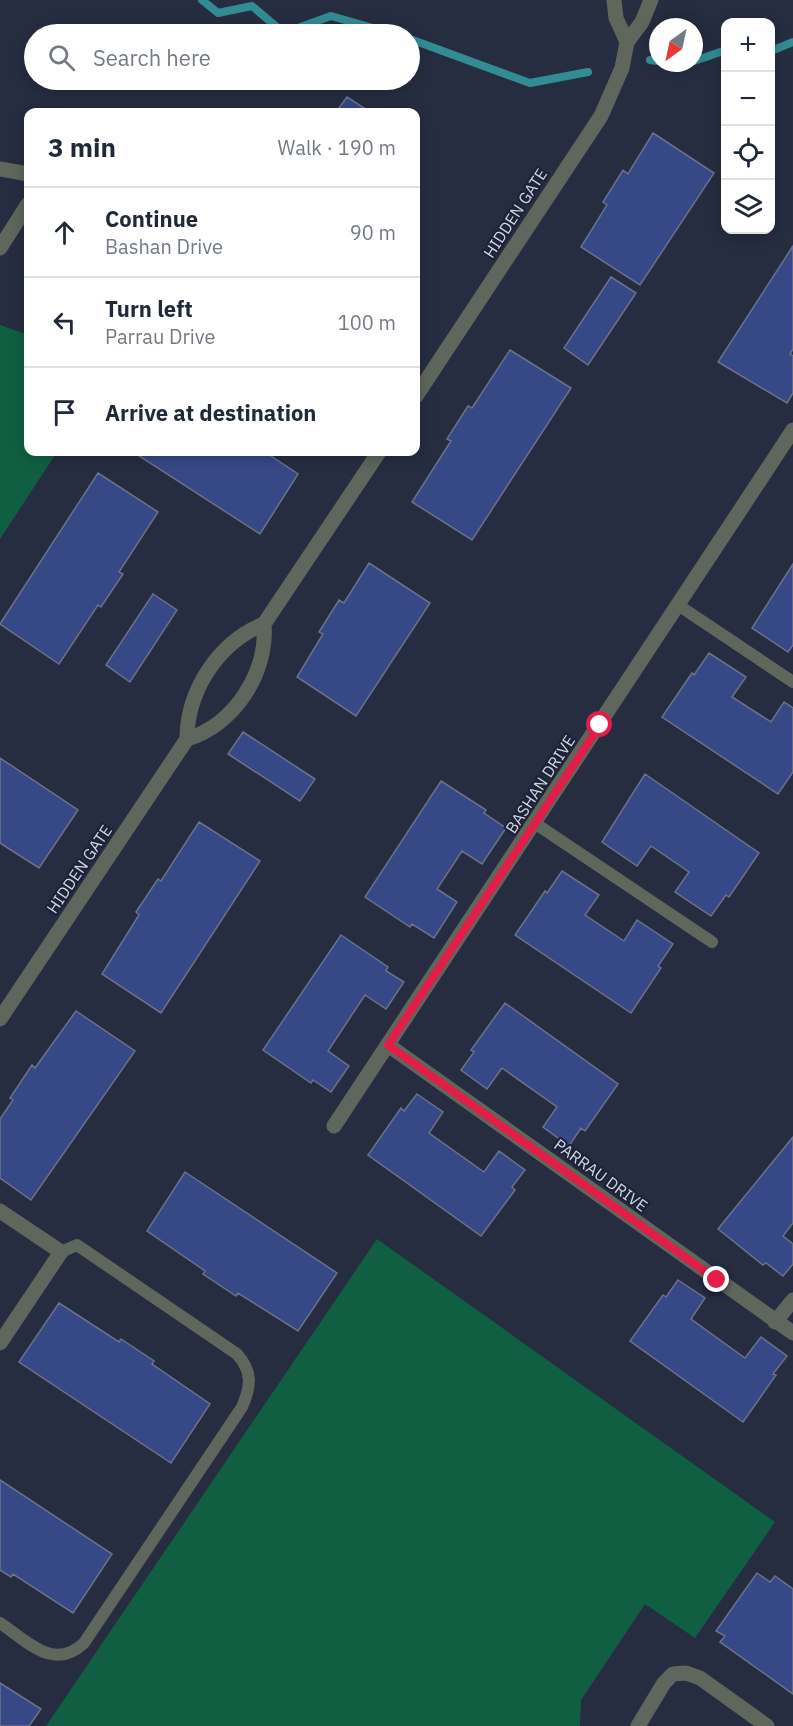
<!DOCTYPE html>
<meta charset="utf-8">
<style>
:root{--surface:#fff;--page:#f6f6f7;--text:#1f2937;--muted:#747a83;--line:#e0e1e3}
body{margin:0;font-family:"IBM Plex Sans",sans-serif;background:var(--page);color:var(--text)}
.controls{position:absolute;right:18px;top:18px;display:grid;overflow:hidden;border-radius:12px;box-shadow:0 3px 15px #0003}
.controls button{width:54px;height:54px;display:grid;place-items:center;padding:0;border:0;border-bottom:2px solid var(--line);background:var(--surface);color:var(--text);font:30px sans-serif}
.compass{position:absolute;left:649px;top:18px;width:54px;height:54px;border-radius:50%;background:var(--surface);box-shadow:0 3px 15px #0003;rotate:213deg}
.stop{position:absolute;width:18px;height:18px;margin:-14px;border:4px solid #e11d48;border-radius:50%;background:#fff}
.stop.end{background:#e11d48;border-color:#fff;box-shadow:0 2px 6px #0008}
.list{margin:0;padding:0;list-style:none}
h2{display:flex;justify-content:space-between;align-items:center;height:78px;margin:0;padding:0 24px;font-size:26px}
h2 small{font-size:20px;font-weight:400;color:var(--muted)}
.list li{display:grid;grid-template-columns:39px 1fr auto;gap:18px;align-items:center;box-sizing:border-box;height:90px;padding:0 24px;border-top:2px solid var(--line)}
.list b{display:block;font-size:22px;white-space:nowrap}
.list p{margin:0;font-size:20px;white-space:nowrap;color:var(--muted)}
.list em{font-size:20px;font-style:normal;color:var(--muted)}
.icon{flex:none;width:33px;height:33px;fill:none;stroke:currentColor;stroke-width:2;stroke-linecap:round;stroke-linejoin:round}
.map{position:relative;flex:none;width:793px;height:1726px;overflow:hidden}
.search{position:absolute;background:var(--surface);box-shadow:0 3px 15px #0003;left:24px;top:24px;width:396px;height:66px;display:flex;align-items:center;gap:15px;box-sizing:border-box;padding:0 21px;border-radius:33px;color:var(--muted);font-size:22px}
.panel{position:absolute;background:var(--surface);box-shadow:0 3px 15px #0003;left:24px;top:108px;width:396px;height:348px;border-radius:12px}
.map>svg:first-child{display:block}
</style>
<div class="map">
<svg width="793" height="1726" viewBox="0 0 793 1726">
<rect width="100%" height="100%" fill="#262d41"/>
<path fill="#115f43" d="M0,325L28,335V452H57L0,539Z
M377,1239L775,1522L695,1638L645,1604L581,1700L580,1726H46Z"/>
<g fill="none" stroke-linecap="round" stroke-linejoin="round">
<path stroke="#328c94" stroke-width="8" d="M202,0L218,13L252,6L284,33L331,16L394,34
M410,39L530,83L588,72
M770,48L776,49L793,42
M650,60L658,61
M694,61L726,50
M680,63H688"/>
</g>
<path fill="#374886" stroke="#6a728a" stroke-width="1.5" d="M347,97L370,112H336Z
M653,133L714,173L640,285L581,247L607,205L603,202L623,170L628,174Z
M793,246V349L790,354L793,356V393L787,403L718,362Z
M611,277L636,293L588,365L564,348Z
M510,350L571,388L472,540L412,502L451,441L447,439L468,406L472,408Z
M133,452H265L298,474L260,534Z
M98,473L158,512L119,572L123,574L101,607L98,605L59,664L0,624Z
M369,563L430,603L356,716L297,677L323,634L319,632L339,600L344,603Z
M793,564V645L788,652L752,628Z
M153,594L177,610L130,682L106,665Z
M709,653L746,677L732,697L771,722L784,702L793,708V772L778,794L662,717L692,673L694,675Z
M243,732L315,779L300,801L228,754Z
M0,758L78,810L39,868L0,843Z
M645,774L759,853L729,897L726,895L711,916L675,892L689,872L651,846L637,866L602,842Z
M441,781L486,810L484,813L506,828L482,864L462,851L437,889L457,902L434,938L412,924L410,927L365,897Z
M199,822L260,861L161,1013L102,974L139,915L136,912L158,879L161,881Z
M562,871L599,895L585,915L624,941L637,920L673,944L658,966L661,968L631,1013L515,935L545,891L547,893Z
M341,935L388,967L386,971L404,982L386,1009L365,995L328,1051L349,1066L331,1092L313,1080L311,1083L263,1050Z
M505,1003L618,1084L585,1131L581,1128L569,1146L543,1127L557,1107L502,1068L487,1089L461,1070L474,1052L471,1050Z
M76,1011L135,1051L31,1200L0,1178V1119L13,1100L10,1098L32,1065L35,1068Z
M417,1094L443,1112L429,1133L484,1172L499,1151L525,1170L512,1187L515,1190L481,1236L368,1155L401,1108L404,1111Z
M793,1137V1223L783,1236L793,1244V1264L783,1276L766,1263L763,1265L718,1229Z
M185,1172L337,1273L298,1331L238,1293L236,1296L203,1274L205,1271L147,1231Z
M678,1280L705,1298L691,1319L745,1358L761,1337L787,1356L773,1374L776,1375L743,1422L630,1341L663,1295L666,1297Z
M59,1303L119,1342L121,1339L154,1361L152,1364L210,1404L171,1463L19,1362Z
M0,1480L112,1554L73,1613L13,1574L11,1577L0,1570Z
M757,1573L770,1582L775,1576L793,1589V1694L720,1642L725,1636L716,1631Z
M0,1683L41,1709L29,1726H0Z"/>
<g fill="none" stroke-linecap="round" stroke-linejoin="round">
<path stroke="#5f665c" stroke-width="12" d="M678,605L793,682
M536,824L712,942
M0,1623C27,1641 54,1672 84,1643L242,1407C251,1386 253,1372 237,1354L77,1245L61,1252"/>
<path stroke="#5f665c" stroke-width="15" d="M614,0L616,18L627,42
M0,169L28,174
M0,248L28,204
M416,396L601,116L622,68L627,42L642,22L651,0
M187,739C234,725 268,673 264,624L379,452
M0,1019L187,739C187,690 219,642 264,624
M388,1045L793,1333
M334,1126L793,430
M0,1211L61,1252L0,1343
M775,1322L793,1300
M638,1726L664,1683L673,1674L686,1673L700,1678L767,1726"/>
</g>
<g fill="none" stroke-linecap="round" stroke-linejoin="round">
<path stroke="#e11d48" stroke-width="8" d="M600,725L388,1045L717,1280"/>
</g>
<g text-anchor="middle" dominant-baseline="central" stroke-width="4.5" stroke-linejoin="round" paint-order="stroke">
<g font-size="16" fill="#d2d7e4" stroke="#1d2337">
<text transform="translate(515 213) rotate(-57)">HIDDEN GATE</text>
<text transform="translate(540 784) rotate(-57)">BASHAN DRIVE</text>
<text transform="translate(79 869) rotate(-56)">HIDDEN GATE</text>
<text transform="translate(601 1175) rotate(36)">PARRAU DRIVE</text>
</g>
</g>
</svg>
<div class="controls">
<button>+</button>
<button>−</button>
<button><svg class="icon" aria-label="locate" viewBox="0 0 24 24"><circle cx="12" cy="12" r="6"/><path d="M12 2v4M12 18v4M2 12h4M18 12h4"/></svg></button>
<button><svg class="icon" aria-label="layers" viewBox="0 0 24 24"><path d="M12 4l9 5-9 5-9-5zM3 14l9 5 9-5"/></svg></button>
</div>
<svg class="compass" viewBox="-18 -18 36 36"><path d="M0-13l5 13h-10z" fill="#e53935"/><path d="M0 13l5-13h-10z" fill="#747a83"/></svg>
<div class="stop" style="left:600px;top:725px"></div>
<div class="stop end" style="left:717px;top:1280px"></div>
<div class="search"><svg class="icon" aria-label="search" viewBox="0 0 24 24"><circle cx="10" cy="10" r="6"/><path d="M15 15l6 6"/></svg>Search here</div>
<section class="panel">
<h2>3 min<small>Walk · 190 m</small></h2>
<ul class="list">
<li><svg class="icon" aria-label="ahead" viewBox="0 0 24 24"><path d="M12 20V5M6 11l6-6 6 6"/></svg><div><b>Continue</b><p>Bashan Drive</p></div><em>90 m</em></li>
<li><svg class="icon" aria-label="left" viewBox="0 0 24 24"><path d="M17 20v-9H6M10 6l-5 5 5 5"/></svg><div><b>Turn left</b><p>Parrau Drive</p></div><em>100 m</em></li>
<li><svg class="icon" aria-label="arrive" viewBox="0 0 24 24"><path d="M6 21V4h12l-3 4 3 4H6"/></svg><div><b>Arrive at destination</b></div></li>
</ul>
</section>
</div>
